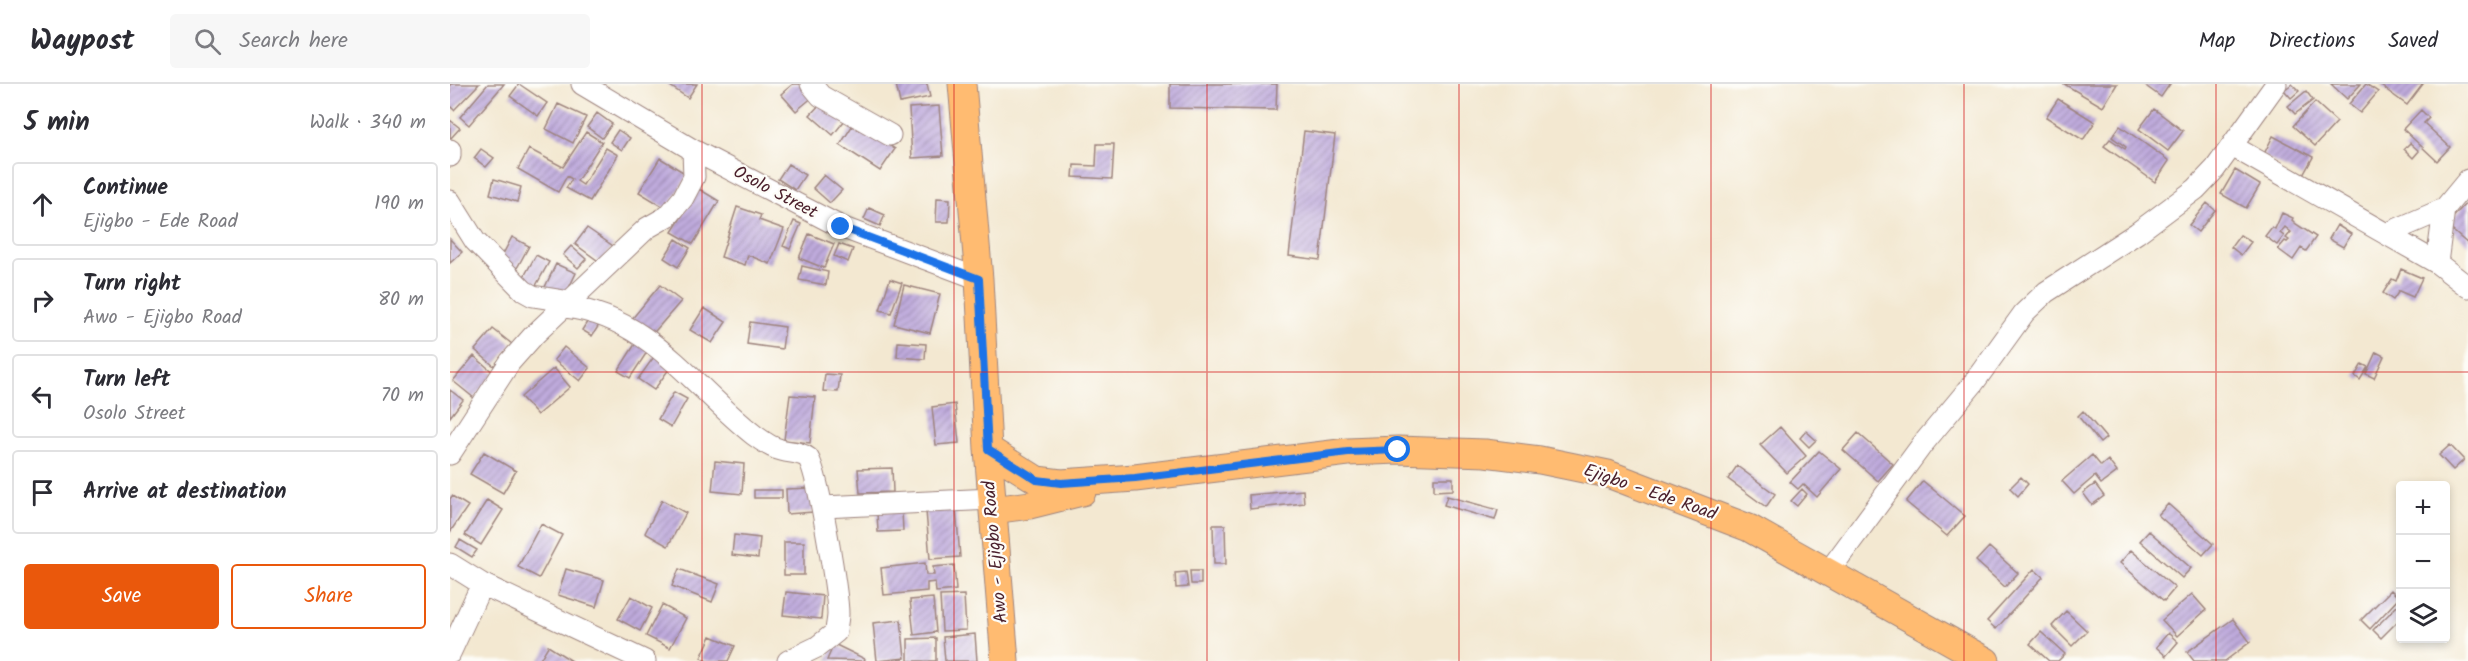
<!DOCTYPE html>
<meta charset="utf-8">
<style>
:root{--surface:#fff;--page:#f7f7f7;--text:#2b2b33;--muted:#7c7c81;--line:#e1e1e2;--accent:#ea580c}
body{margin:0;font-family:Kalam,sans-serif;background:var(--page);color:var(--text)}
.controls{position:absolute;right:18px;bottom:18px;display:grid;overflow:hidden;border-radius:6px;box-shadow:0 3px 9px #0003}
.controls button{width:54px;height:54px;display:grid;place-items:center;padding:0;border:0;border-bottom:2px solid var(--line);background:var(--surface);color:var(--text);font:30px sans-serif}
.stop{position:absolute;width:18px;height:18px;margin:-14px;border:4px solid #1a73e8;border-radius:50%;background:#fff}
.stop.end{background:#1a73e8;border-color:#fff;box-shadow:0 2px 6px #0008}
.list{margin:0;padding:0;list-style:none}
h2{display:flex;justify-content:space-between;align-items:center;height:78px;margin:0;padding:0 24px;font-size:26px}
h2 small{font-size:20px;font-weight:400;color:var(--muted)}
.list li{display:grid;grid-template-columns:39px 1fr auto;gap:18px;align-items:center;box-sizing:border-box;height:84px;margin:0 12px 12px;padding:0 12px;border:2px solid var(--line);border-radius:6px}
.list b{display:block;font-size:22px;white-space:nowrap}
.list p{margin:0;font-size:20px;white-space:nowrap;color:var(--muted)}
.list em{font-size:20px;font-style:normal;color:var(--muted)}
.actions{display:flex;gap:12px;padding:18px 24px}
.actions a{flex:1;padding:14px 0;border:2px solid var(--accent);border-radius:6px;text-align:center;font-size:21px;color:var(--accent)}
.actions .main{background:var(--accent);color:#fff}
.icon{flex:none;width:33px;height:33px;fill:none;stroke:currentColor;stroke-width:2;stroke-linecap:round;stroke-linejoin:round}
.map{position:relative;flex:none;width:2018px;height:577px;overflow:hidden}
header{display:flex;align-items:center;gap:36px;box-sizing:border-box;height:84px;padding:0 30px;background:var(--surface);border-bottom:2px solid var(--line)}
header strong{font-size:28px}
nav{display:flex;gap:33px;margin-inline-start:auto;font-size:21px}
.search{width:420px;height:54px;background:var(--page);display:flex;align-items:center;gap:15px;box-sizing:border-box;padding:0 21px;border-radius:6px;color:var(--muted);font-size:22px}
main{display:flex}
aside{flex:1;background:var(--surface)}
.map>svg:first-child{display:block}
</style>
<header>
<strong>Waypost</strong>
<div class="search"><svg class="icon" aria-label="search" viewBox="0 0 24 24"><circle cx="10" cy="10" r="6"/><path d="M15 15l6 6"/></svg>Search here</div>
<nav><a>Map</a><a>Directions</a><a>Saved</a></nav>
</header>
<main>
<aside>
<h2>5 min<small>Walk · 340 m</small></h2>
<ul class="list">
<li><svg class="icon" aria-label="ahead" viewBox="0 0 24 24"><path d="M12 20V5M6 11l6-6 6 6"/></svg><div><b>Continue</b><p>Ejigbo - Ede Road</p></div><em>190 m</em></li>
<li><svg class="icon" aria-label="right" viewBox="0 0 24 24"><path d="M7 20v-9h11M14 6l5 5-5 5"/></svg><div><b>Turn right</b><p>Awo - Ejigbo Road</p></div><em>80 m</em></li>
<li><svg class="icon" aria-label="left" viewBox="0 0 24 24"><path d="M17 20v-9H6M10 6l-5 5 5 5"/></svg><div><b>Turn left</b><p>Osolo Street</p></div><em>70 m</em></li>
<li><svg class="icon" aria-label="arrive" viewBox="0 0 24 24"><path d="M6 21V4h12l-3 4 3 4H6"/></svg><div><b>Arrive at destination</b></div></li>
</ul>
<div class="actions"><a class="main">Save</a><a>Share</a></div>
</aside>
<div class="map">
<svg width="2018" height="577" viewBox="0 0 2018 577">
<defs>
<pattern id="building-hatch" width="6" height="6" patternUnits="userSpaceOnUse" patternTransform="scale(1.5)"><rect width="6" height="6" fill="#bfabdd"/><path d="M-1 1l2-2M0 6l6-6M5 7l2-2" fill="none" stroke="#9d8bb3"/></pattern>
</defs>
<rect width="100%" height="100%" fill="#fdfcf7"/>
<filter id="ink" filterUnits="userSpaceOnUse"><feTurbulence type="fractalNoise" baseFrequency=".0167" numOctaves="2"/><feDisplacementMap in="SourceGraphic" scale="12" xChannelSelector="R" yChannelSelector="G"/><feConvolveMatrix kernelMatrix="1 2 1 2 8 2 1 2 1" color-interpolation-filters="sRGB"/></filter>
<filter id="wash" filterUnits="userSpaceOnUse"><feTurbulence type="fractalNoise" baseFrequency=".008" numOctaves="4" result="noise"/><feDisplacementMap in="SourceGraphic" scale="24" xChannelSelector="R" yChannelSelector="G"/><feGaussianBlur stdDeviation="1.35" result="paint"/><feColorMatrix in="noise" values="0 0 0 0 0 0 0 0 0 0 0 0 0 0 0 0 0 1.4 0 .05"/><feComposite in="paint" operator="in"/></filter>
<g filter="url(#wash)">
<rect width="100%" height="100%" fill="#f3e8d1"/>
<g id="blocks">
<path fill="url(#building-hatch)" d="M0,0H29L4,26L0,22Z
M38,0H54L19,41L10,33Z
M69,0L97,19L88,32L60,12Z
M217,0H247L238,14Z
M343,0H354L364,12L346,27L331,10Z
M446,0H477L480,13L450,19Z
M720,0H827L826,26L720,24Z
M1614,0H1667L1653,23Z
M1693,0H1720L1711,13Z
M1842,0L1849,7L1841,14L1834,6Z
M1881,0H1911L1897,15Z
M1916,0L1928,8L1910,29L1899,20Z
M1933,0H1973L1957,21L1931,2Z
M1856,7L1863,16L1845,30L1838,22Z
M1608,15L1645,38L1633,56L1596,33Z
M373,17L395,36L383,51L360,31Z
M1865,18L1887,38L1865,62L1843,42Z
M108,20L136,33L123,59L96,45Z
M489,22L493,72L462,74L459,24Z
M1704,25L1733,47L1718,67L1689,45Z
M1971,26L1979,34L1974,39L2000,63L1987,77L1953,45Z
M147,29L162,40L152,54L137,43Z
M0,36L10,44L1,54L0,53Z
M404,39L445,65L430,87L390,61Z
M1670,42L1719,77L1705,98L1654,62L1660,55L1675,65L1676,63L1662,53Z
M168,46L180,54L172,66L160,58Z
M854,47L885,51L870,176L839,172Z
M136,48L152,58L127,97L133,101L156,64L168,71L140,117L116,104L122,95L117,92L108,108L68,85L79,65L113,83Z
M1823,52L1863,73L1852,93L1813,72Z
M1960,59L1969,67L1963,74L1954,65Z
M647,60H664L662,95L623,93L624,81L646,82Z
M31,65L44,74L36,83L24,74Z
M210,74L238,91L217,125L189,108Z
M338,80L355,91L345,106L328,95Z
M1785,86L1810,101L1796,124L1771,110Z
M374,91L392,106L380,119L363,104Z
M44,95L71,103L67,118L40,110Z
M249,105L269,117L243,160L222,148Z
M487,114L500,115L499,138H486Z
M2018,117V160L1996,141Z
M1757,119L1765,126L1748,148L1739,141Z
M287,123L311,131L309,136L334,145L320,180L298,171L295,181L271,173Z
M419,124L435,131L430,142L414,135Z
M1832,129L1843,134L1842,136L1846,140L1866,153L1856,167L1851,164L1843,176L1828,165L1835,157L1837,158L1839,156L1836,154L1841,148L1835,143L1830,149L1834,152L1827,161L1815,152L1822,143L1825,145Z
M344,137L351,140L340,165L333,162Z
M1887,141L1901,150L1893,163L1879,155Z
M137,144L163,162L151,179L125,160Z
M359,150L384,160L374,184L349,174Z
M1790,151L1801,158L1791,171L1781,163Z
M62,153L79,162L67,184L50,176Z
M0,155L12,168L0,179Z
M226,155L240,164L228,183L214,174Z
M389,160L403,165L398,178L384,172Z
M121,162L136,175L128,184L113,171Z
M86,171L99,178L84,205L71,198Z
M106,180L126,189L115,212L95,203Z
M352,182L378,188L376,201L349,196Z
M1951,185L1972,194L1963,213L1949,207L1943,216L1933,209L1942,195L1946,197Z
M440,195L452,199L441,229L430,226Z
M210,201L231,217L200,253L181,236Z
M454,201L490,210L480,249L444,240Z
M254,224L276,238L262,259L240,246Z
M139,235L149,241L142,252L132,246Z
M300,238L335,243L332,265L297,260Z
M43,245L62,260L44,282L25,266Z
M187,257L199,265L180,294L168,287Z
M448,258L476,260L475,275L447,273Z
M114,263L140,284L130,297L104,276Z
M1926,268L1934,272L1924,294L1916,290Z
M206,270L222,281L204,306L188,295Z
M24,272L45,290L24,314L3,297Z
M1912,280L1918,283L1910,296L1905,292Z
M104,284L120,303L87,331L71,313Z
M375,290L390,291L388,308L373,307Z
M0,306L13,316L0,333Z
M224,308L237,315L221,343L208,335Z
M340,311L365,313L360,359L334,356Z
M505,320L509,359L486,361L482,323Z
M1633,327L1656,354L1650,359L1628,332Z
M1330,343L1356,372L1337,389L1310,361Z
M1356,347L1366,356L1359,363L1350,354Z
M1408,349L1443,380L1428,397L1393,366Z
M2000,361L2014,376L2003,386L1989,371Z
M1369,367L1391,385L1367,413L1353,400L1348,405L1340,398Z
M34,368L66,387L53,409L20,390Z
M1642,371L1651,382L1658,376L1667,388L1651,400L1645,392L1624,410L1612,397Z
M265,377L294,380L292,410L262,407Z
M1287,382L1325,410L1316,423L1278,395Z
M442,384L443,408L410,409L408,385Z
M1571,393L1578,400L1568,412L1560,404Z
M984,394H1003V406L984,407Z
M1473,397L1515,432L1497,452L1456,418Z
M1645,400L1654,412L1642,421L1633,409Z
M362,404L363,428L337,430L336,405Z
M1352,405L1357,410L1347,422L1341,417Z
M304,406H332V414H304Z
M853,406L854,419L800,425L799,411Z
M2,412L18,422L0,448V415Z
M997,412L1048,426L1045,436L994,421Z
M37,416L53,426L31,461L15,451Z
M212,416L236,429L218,462L195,449Z
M1718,420L1763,460L1753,471L1708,431Z
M506,424L510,473L480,475L476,427Z
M452,427L453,447L428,448L427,428Z
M91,440L112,451L89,494L68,483Z
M763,441H775L776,480H764Z
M1699,447L1741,484L1732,494L1690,457Z
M284,451L310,454L308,474L282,471Z
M10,456L27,466L22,473L6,463Z
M334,458H354V491H334Z
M1539,463L1568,489L1555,503L1526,477Z
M1681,466L1725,504L1714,517L1670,479Z
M475,479L476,491H484L483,483L504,481L506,506L486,508L485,498L477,499V507L434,511L431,484Z
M116,485L154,496L146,523L108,511Z
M229,485L269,500L262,518L222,502Z
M1584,485L1593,493L1546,545L1537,537Z
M740,487H751V500H741Z
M736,488L738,503L726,504L725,489Z
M1941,506L1949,514L1920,545L1911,536Z
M336,508L373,512L371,535L333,531Z
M1742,510L1756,526L1727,552L1712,536Z
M514,511L516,546L492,547L490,512Z
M181,512L202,524L190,547L168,535Z
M483,514L486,548L464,551L460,516Z
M1950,519V535L1931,554L1923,546Z
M212,521L236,534L220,564L196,552Z
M1616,527L1637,547L1622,562L1602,542Z
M1783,535L1800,558L1775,577H1744L1737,568Z
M451,536L455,574L427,577L423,539Z
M1591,548L1615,570L1608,577H1599L1580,560Z
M1718,549L1728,558L1716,572L1706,563Z
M525,550L527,577H495L493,553Z
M261,552L285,562L278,577H257L251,574Z
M486,554V577H458V555Z
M384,560L415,575L414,577L377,576Z
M98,562L122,577H89Z"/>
</g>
</g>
<g filter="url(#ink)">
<use href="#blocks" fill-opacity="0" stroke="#9e847e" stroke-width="1.5"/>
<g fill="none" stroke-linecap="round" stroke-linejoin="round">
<defs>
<path id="minor" d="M132,0L243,66L391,143L529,195
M361,0L371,12L440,51
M1782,62L1987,179L2018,203
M0,66V72
M0,117L25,157L74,207L83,212L121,218
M1936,150L1994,125L2018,96
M1987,179L1994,125
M116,223C200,233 243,303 304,351C311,356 320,363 328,365C337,369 350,367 358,374C368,384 388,512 388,530C388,536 386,543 386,548L367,563L338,577
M0,370L60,278L84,251L197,144L218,132L233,114L244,93L243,66
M373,423L542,415
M0,480L32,500L195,577
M1379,487L1472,361L1522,301L1574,229L1596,208L1687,149L1746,105L1765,85L1826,0
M0,569L32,500"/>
<path id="major" d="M512,0L529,195L538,365L555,577
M538,365L587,396L611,399L685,394L898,368L948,366L1035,369L1090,376L1158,390L1299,444L1536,577
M543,426L580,421L632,408"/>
</defs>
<use href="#minor" stroke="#9e847e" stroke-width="23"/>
<use href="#major" stroke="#9e847e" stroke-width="29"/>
<use href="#minor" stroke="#fff" stroke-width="21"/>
<use href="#major" stroke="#ffbb71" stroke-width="27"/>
</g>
</g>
<g fill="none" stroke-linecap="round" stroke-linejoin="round" filter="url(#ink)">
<path stroke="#1a73e8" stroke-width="8" d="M391,143L529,195L538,365L587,396L611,399L685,394L898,368L948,366"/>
</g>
<path fill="none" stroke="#d62828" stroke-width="1.5" stroke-opacity="0.55" d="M252,0V577M504,0V577M757,0V577M1009,0V577M1261,0V577M1514,0V577M1766,0V577M0,288H2018"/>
<g text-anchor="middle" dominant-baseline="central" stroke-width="4.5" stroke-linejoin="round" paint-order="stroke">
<g font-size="18" fill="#4a1f2b" stroke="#fdfcf7">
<text transform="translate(325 109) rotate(28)">Osolo Street</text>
<text transform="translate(1200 409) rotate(19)">Ejigbo - Ede Road</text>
<text transform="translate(546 468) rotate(-95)">Awo - Ejigbo Road</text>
</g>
</g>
</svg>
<div class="controls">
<button>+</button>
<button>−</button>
<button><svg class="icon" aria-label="layers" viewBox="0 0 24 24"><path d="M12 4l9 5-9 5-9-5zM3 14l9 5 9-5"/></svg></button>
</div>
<div class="stop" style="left:948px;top:366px"></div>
<div class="stop end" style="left:391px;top:143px"></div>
</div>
</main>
